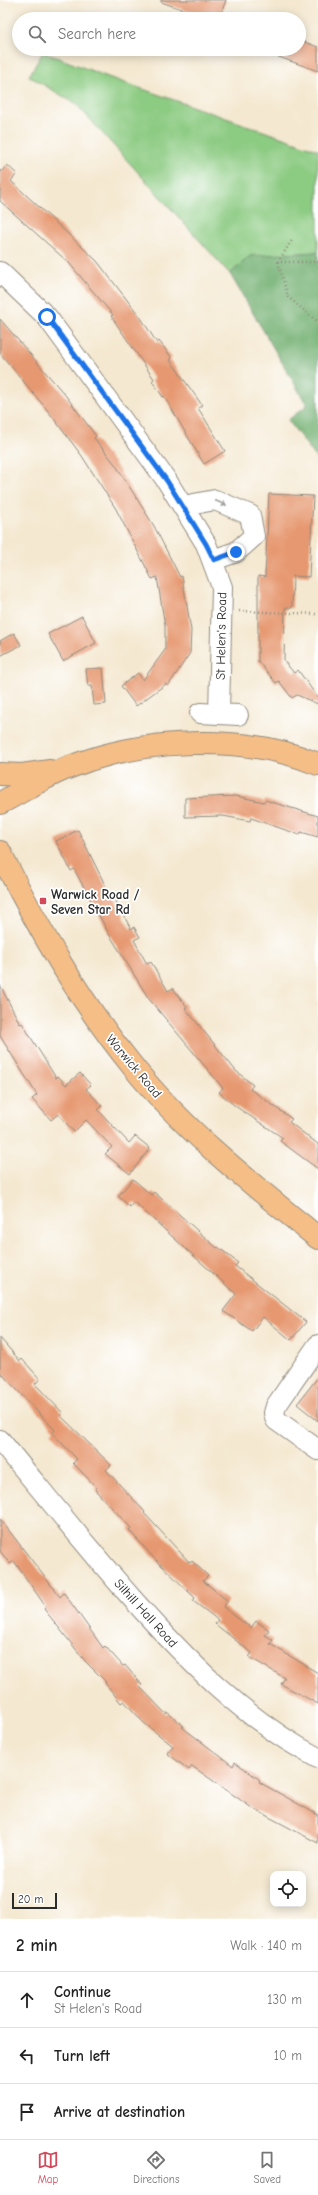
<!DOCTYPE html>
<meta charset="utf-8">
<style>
:root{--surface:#fff;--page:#f2f2f2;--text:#222;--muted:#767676;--line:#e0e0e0;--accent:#d1495b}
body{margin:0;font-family:"Comic Neue",sans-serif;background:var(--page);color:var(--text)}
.controls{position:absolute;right:12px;bottom:12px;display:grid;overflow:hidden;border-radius:8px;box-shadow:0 2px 10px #0003}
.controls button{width:36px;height:36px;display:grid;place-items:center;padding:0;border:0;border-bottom:1px solid var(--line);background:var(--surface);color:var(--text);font:20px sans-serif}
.scale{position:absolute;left:12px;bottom:10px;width:45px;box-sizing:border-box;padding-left:4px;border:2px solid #2b2b2b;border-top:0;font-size:11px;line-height:14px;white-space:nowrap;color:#2b2b2b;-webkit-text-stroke:3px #fff;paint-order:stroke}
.stop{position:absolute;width:12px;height:12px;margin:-9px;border:3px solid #1a73e8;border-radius:50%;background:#fff}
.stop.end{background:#1a73e8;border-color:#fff;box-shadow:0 1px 4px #0008}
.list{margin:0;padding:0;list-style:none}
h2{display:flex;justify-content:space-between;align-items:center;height:52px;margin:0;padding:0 16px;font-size:17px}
h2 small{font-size:13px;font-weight:400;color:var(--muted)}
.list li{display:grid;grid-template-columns:26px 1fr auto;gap:12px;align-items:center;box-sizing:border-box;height:56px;padding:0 16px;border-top:1px solid var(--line)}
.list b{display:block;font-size:15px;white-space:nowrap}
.list p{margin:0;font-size:13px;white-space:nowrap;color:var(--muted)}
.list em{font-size:13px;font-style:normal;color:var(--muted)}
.icon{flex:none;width:22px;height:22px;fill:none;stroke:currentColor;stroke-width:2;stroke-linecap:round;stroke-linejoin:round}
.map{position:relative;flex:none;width:318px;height:1919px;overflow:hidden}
.search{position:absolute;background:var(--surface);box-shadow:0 2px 10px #0003;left:12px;right:12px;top:12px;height:44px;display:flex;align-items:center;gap:10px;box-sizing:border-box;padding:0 14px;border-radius:22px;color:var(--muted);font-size:15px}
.sheet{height:220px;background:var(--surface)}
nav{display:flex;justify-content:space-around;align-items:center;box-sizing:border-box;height:56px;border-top:1px solid var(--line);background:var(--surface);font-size:11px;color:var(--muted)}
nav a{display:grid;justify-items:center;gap:2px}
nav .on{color:var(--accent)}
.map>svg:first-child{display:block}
</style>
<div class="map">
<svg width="318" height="1919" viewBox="0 0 318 1919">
<rect width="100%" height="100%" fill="#fff"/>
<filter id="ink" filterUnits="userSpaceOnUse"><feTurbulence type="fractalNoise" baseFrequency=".025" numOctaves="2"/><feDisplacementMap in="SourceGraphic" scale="8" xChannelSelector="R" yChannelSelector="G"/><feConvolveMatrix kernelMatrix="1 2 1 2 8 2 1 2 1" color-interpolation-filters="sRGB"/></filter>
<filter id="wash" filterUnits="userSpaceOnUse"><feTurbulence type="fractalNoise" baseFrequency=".012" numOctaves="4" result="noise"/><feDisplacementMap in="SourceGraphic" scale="16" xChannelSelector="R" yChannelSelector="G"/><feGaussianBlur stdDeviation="0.9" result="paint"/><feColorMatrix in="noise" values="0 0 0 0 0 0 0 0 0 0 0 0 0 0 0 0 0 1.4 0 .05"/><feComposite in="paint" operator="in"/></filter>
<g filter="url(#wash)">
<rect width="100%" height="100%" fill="#f4e8d0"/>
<path fill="#8ccb82" stroke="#5c7b56" d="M43,52L108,77L318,150V252L250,256L230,274L76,104L29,76Z"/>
<path fill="#71af70" stroke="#4e6d4e" d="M318,252V460L288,420L307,405L230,274L250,256Z"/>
<g id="blocks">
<path fill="#e69870" d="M161,0H226L219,19H197L199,15L161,2Z
M299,40L318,47V71L262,51V49H299Z
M7,165L17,174L11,181L97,261L141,318L157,343L159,341L172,358L170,360L202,405L198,408L225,451L204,464L164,396L163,397L152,381L154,379L111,316L113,315L69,263L0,201V170L1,172Z
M0,319L66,396L96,436L94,438L115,464L154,526L180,577L182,576L191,630L190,653L168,686L166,684L136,706L121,686L138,673L143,680L165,650V626L157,577L152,579L116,509L82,456L48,411L0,353Z
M269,494L313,496L309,577L293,576L292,608H285L284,661L294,673L298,670L318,698V704L297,695L292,698L279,681L276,683L258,661V576L265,577Z
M82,616L96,643L63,661L48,634Z
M14,633L21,645L0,656V641Z
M103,668L106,704L94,705L92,686H88L86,669Z
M236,796L264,802L265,800L318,816V837L301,832L300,835L251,818L250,821L223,816L185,817V798Z
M78,830L110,895L112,894L131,929L134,927L140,937L134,940L147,964L151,962L168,991L173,988L187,1007L185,1008L236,1071L253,1085L250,1089L292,1119L289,1122L318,1144V1169L280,1141L283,1138L235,1106L219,1092L223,1088L149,999L109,934L74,869L71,871L56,841Z
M0,985L20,1024L22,1023L56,1078L58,1076L66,1085L80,1073L91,1085L86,1089L102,1106L98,1110L129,1143L135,1136L150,1148L130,1174L105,1154L112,1147L86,1120L74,1132L58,1114L51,1120L32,1099L37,1095L0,1036Z
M133,1179L151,1195L154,1192L217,1248L218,1247L238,1263L235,1266L306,1322L291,1340L263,1317L252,1331L223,1311L236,1294L134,1202L130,1207L118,1196Z
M0,1338L20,1361L22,1359L40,1379L35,1384L63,1413L60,1415L111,1465L106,1470L145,1512L144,1513L190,1563L192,1561L208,1576L203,1581L228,1601L223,1607L251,1628L256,1621L269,1630L265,1635L273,1640L270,1644L318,1673V1704L281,1684L285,1678L249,1657L252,1653L215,1624L218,1620L193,1601L195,1598L151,1555L129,1530L131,1528L95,1490L97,1488L73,1463L77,1459L52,1433L55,1430L0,1372Z
M318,1377V1421L297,1404Z
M0,1519L60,1597L64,1593L103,1648L105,1646L123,1666L125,1665L142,1685L140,1687L166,1714L167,1712L184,1726L182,1727L233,1766L235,1762L260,1780L259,1782L318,1815V1843L252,1808L192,1766L189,1770L167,1753L173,1746L144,1723L124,1701L121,1703L105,1683L106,1682L86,1662L44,1609L46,1607L14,1561L10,1564L0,1551Z"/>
</g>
</g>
<g filter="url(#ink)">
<use href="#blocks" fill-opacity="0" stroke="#908a7e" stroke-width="1"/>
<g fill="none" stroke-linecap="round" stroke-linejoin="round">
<defs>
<path id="minor" d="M0,272L47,317L167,481L206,544L222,587L219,714
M183,506L215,500L250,515L254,536L236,552L213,560
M200,713L238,715
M318,1345L276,1406L274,1413L276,1420L318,1450
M0,1440C43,1492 85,1545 129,1595C184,1657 244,1720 318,1758"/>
<path id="major" d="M0,852C38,928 80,1002 134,1068C187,1133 253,1185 318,1238"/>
<path id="highway" d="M0,774L22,775L50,771
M0,803C22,792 44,777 67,768C141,738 243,733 318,764"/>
</defs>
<use href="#minor" stroke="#908a7e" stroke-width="22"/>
<use href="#major" stroke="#908a7e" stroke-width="24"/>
<use href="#highway" stroke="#908a7e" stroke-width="24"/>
<path stroke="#908a7e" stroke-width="2.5" stroke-dasharray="1 3" stroke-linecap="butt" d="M278,262L292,240
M318,262H278L288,297L318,322
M239,611L318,614"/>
<use href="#minor" stroke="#fff" stroke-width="20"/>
<use href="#major" stroke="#f6be87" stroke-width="22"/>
<use href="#highway" stroke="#f6be87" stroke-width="22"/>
</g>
<defs><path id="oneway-shaft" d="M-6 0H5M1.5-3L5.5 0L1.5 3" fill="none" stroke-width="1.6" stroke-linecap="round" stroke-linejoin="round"/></defs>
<use stroke="#a0a0a0" href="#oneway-shaft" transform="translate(221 503) rotate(23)"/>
</g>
<g fill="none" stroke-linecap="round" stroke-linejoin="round" filter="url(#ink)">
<path stroke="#1a73e8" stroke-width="5" d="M47,317L167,481L206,544L214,560L236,552"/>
</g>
<rect fill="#d1495b" stroke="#fff" stroke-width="1.5" x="39" y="897" width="8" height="8" rx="2"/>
<g text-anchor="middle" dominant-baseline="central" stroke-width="3.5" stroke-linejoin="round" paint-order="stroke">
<g font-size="13" fill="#2b2b2b" stroke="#fff">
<text transform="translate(221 636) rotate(-89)">St Helen's Road</text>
<text transform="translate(134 1066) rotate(50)">Warwick Road</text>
<text transform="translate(146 1613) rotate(48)">Silhill Hall Road</text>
</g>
<g font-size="13" font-weight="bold" fill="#2b2b2b" stroke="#fff" text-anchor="start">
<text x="51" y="894">Warwick Road /<tspan x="51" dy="15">Seven Star Rd</tspan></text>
</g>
</g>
</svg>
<div class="controls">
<button><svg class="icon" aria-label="locate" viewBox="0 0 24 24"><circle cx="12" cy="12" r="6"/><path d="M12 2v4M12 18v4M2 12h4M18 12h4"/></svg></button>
</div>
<div class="scale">20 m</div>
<div class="stop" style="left:47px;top:317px"></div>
<div class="stop end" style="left:236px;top:552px"></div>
<div class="search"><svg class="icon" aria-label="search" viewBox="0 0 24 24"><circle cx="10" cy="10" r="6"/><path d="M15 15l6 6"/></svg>Search here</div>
</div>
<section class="sheet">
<h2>2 min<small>Walk · 140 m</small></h2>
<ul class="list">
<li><svg class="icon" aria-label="ahead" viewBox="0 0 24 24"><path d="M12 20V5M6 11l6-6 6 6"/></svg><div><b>Continue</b><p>St Helen's Road</p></div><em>130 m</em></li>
<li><svg class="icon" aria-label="left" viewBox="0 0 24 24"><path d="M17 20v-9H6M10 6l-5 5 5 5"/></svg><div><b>Turn left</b></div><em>10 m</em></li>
<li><svg class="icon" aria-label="arrive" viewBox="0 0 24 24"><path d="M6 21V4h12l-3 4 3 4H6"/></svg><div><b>Arrive at destination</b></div></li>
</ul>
</section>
<nav>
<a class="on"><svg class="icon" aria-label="map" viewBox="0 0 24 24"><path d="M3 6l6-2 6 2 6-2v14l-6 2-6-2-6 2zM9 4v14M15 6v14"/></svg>Map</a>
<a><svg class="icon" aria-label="directions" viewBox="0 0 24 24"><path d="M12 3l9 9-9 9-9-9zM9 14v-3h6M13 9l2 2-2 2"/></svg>Directions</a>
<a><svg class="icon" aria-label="saved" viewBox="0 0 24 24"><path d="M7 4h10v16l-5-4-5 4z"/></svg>Saved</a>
</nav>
